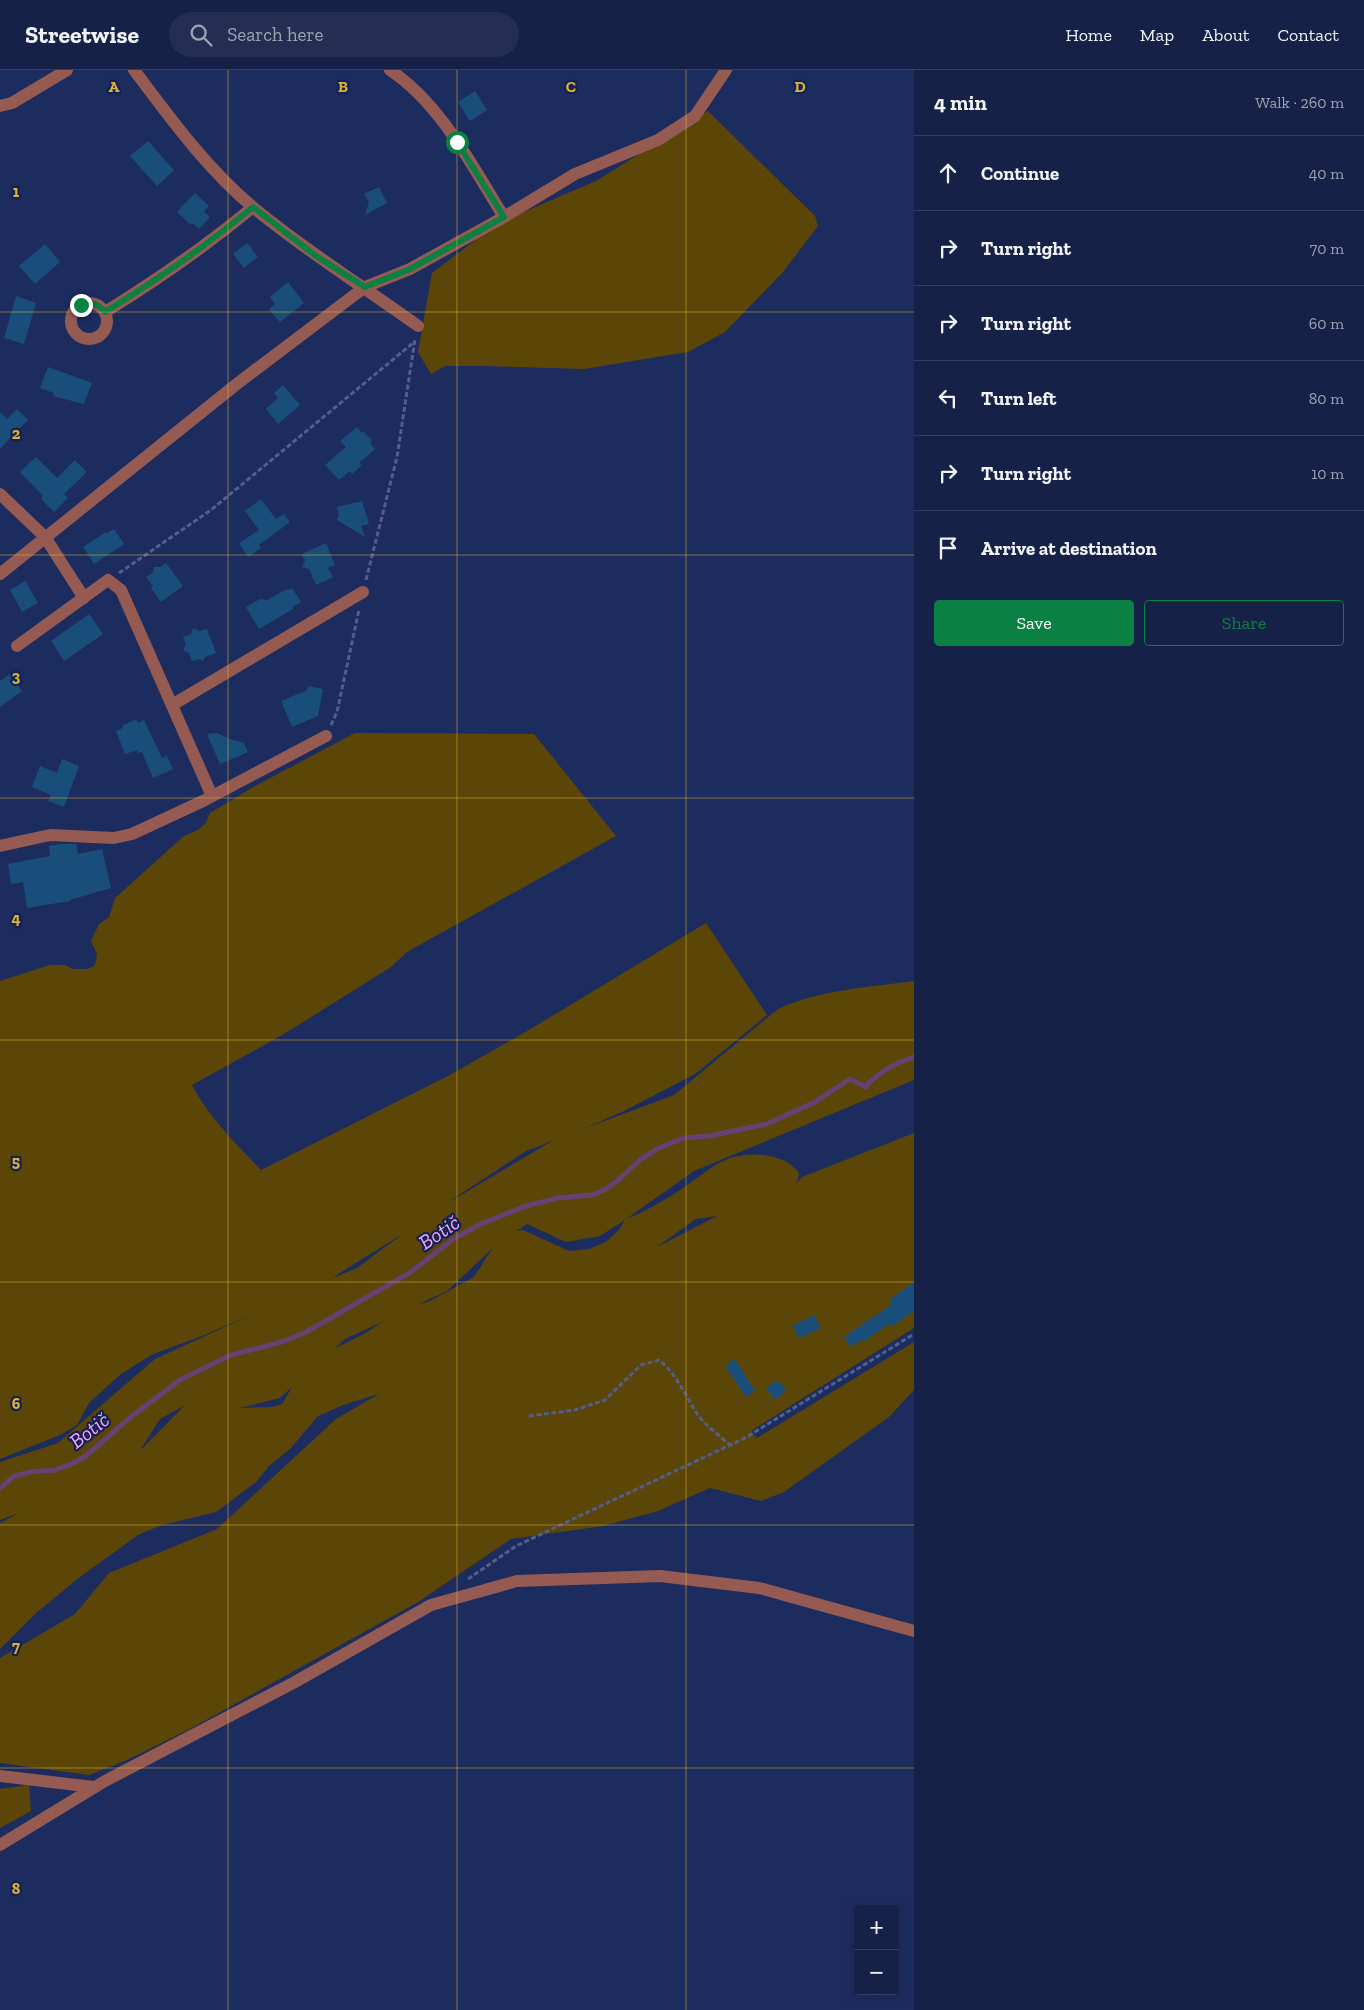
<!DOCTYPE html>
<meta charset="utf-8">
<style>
:root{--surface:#162147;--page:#232e52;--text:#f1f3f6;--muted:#9ea3b4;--line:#353e60;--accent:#0b8043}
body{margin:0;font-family:"Zilla Slab",serif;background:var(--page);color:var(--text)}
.controls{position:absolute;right:15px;bottom:15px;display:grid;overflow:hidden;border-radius:5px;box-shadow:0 2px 12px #0003}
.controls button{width:45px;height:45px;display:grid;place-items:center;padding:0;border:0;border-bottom:1px solid var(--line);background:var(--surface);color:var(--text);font:25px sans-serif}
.stop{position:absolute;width:15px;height:15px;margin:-11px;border:4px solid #0b8043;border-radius:50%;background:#fff}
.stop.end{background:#0b8043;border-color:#fff;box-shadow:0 1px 5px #0008}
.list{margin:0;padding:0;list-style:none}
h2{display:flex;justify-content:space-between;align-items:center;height:65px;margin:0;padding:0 20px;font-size:21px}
h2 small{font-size:16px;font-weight:400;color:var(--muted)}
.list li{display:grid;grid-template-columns:32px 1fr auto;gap:15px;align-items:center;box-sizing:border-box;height:75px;padding:0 20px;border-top:1px solid var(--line)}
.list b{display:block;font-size:19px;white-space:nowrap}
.list em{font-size:16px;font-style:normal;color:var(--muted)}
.actions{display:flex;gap:10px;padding:15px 20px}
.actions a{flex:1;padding:11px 0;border:1px solid var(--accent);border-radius:5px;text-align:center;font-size:18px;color:var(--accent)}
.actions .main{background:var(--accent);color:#fff}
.icon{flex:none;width:28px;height:28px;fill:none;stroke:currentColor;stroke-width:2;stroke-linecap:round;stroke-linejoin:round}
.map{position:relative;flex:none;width:914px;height:1940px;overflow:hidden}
header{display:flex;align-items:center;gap:30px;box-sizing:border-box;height:70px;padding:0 25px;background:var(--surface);border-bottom:1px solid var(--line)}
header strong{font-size:24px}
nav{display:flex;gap:28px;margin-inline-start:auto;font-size:18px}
.search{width:350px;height:45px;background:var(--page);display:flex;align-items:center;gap:12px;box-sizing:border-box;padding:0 18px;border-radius:28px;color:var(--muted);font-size:19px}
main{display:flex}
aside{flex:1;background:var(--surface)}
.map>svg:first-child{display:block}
</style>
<header>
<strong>Streetwise</strong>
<div class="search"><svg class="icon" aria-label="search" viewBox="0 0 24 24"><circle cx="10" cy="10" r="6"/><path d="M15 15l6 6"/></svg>Search here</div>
<nav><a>Home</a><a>Map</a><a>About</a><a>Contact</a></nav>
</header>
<main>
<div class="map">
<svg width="914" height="1940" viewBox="0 0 914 1940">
<rect width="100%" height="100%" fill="#1d2c5f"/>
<path fill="#5b4608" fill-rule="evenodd" d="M708,41L815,146L818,156L783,202L725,262L688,282L584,299L484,296H445L431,304L418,282L432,203L498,153L596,111Z
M355,663L534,664L616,766L407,882L391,897L284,964L192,1015C208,1046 236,1074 261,1100L448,1006L529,960L706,853L767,945L695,1004L624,1041L583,1059L674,1025L778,939C819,920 869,917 914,911V1010L694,1101L626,1149C642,1143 662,1132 677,1122C694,1112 709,1096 728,1089C749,1081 786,1083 799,1103L797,1113L802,1107L914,1063V1258L751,1361L757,1368L914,1272V1320L889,1347L784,1422L761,1431L710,1418L658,1441L603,1456L511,1469L418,1532L188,1660L127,1690L89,1705L0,1693V1588L75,1544L109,1503L217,1459L336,1349L379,1324L343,1335L318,1346L290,1379L269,1396L256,1412L216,1442L162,1455L138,1465L80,1507L36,1543L0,1579V1453L19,1443L0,1450V1392L58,1373L155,1289L251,1245L202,1266L153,1284L121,1304L89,1333L77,1355L60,1365L0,1389V911L50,895H65L72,899H88L95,895L97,884L91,871L99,854L109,847L115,828L184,766L198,760L206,753L210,743L255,716ZM552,1071L451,1131H450L526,1081ZM717,1146L659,1176H658L696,1149ZM625,1150L618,1161L606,1172L589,1179L569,1181L523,1160L516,1161L527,1154L566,1172L600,1166ZM404,1163L357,1198L335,1207V1206ZM492,1179L474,1207L430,1231L417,1235L447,1221ZM384,1251L364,1264L334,1279L345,1269ZM292,1317L282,1334L272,1337L240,1338L280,1328ZM185,1335L142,1379H141L160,1349Z
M29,1715L31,1741L0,1758V1719Z"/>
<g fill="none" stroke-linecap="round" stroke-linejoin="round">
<path stroke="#674074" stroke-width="5" d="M0,1418L14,1406L30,1402L55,1400L74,1393L87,1385L132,1346L180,1310L231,1285L282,1272L306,1262L411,1202L453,1169L481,1154L526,1136L558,1128L592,1125L604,1120L616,1112L641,1089L659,1078L684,1068L709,1066L767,1054L815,1032L850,1009L866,1017C876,1003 898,992 914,987"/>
</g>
<path fill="#1a4e7a" d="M475,21L487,40L470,51L458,32Z
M148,71L174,100L157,116L130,86Z
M379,117L387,133L365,145L369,132L364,124Z
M195,123L209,136L204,141L210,147L199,159L193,153L191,155L177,142Z
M247,173L258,187L244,198L233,184Z
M45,174L60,192L35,214L19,196Z
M288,212L304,233L280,252L269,239L275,234L270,227Z
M16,226L36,233L24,274L4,268Z
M48,297L92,313L84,334L53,326L54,323L40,318Z
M283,315L300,335L278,354L266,339L278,328L274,323Z
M17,339L28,350L0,379V342L7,349Z
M357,357L362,363L364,362L372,371L370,373L375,379L359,393L362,395L352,404L350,401L339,410L325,395L346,377L340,371Z
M36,387L57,408L75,390L87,402L64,424L68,428L54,442L41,429L43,426L20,402Z
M261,429L276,449L284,444L290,452L259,475L261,478L248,487L239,473L259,460L245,441Z
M362,431L369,454L361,456L365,467L337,450L339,445L337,437Z
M114,459L124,474L94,494L83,477L106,462L107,463Z
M326,473L335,495L328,498L333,507L316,515L309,499L302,497L305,491L302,484Z
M166,493L183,516L161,532L151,518L153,516L146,507L153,503L154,497H160Z
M25,511L38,533L22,542L10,520Z
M292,518L301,532L292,537L293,539L259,559L246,537L260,529L267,530L287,519L288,520Z
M89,544L103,564L64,591L51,571Z
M193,558L199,561L207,559L216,583L205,587L203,591L199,589L192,591L189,583L183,580L186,574L183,567L191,564Z
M10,604L22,621L0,637V611Z
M308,616L323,619L318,646L292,657L281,631L307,620Z
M136,649L138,653L144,650L162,688L167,686L173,699L153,708L142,682L138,683L137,680L125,684L116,661L123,658L122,656Z
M217,663L230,669L244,673L248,682L220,694L207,664Z
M62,689L79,696L64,737L48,731L51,725L32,717L40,696L57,703Z
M62,774H76L78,784L102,779L111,818L70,830V831L27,838L23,812L11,814L8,794L50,786L49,776Z
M914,1212V1241L891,1257L889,1254L863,1272L862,1270L851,1277L844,1267L892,1234L889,1230Z
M814,1245L821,1258L799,1268L792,1256Z
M735,1289L755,1321L746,1327L725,1296Z
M778,1310L786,1321L774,1330L766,1318Z"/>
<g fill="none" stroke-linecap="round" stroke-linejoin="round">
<path stroke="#515f8d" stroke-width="3" stroke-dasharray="5 2.5" stroke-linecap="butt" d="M119,503L211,440L413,273
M366,510L397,387L415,269
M331,655L337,642L359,540
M529,1346L575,1340L605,1330L641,1295L659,1290C678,1305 685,1326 698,1345C706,1356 720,1366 730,1375
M468,1509L516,1476L745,1368L914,1264"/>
<path stroke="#955b53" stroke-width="12" d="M134,0C171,49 207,99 254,138C306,181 364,217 418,256
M390,0C441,34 472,96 504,147
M0,36L12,33L67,0
M71 251a18 18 0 1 1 36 0a18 18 0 1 1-36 0Z
M105,242C157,210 206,176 253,137
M0,424L45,467L84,528
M0,504L238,313L365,217L410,199L504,147L575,104L658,70L695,46L726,0
M17,576L108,510L121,520L212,726
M172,635L363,522
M0,776L50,765L114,768L132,764L203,731L326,666
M0,1706L94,1717
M0,1775L105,1711L295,1612L431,1535L517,1511L660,1506L759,1518L914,1561"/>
</g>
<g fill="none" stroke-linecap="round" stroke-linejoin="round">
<path stroke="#0b8043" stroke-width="6" d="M81,235C91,231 99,234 105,242C157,210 206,176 253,137L316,186L365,217L410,199L504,147L457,72"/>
</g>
<path fill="none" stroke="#ddb133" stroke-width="1" stroke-opacity="0.55" d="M228,0V1940M457,0V1940M686,0V1940M0,242H914M0,485H914M0,728H914M0,970H914M0,1212H914M0,1455H914M0,1698H914"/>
<g text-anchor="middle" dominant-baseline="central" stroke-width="4.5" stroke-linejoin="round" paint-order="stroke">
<g font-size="21" font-style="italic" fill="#fba5f8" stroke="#142154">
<text transform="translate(439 1162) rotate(-34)">Botič</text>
<text transform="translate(89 1360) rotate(-38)">Botič</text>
</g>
</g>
<g font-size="16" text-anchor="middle" font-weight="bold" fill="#ddb133" stroke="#142154" stroke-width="4.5" stroke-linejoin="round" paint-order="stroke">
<text x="114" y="22">A</text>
<text x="343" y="22">B</text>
<text x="571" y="22">C</text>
<text x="800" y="22">D</text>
<text x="16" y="127">1</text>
<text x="16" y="369">2</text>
<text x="16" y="612">3</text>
<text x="16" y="854">4</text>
<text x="16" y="1097">5</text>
<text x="16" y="1339">6</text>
<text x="16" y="1582">7</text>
<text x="16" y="1824">8</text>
</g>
</svg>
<div class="controls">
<button>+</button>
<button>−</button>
</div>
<div class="stop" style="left:457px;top:72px"></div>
<div class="stop end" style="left:81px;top:235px"></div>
</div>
<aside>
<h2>4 min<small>Walk · 260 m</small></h2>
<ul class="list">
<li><svg class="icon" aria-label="ahead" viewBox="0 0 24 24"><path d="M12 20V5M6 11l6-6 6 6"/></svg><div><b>Continue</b></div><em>40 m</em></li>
<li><svg class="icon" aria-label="right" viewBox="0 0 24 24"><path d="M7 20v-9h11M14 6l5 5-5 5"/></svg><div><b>Turn right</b></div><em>70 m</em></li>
<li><svg class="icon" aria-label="right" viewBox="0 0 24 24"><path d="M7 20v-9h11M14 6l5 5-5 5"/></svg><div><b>Turn right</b></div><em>60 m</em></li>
<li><svg class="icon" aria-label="left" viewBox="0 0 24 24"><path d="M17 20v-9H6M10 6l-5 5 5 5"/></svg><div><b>Turn left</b></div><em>80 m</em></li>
<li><svg class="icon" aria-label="right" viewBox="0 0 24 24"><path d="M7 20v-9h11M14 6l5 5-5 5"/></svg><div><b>Turn right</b></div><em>10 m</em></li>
<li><svg class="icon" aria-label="arrive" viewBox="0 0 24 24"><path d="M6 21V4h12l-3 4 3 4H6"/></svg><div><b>Arrive at destination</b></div></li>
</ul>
<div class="actions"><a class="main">Save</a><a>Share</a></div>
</aside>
</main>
